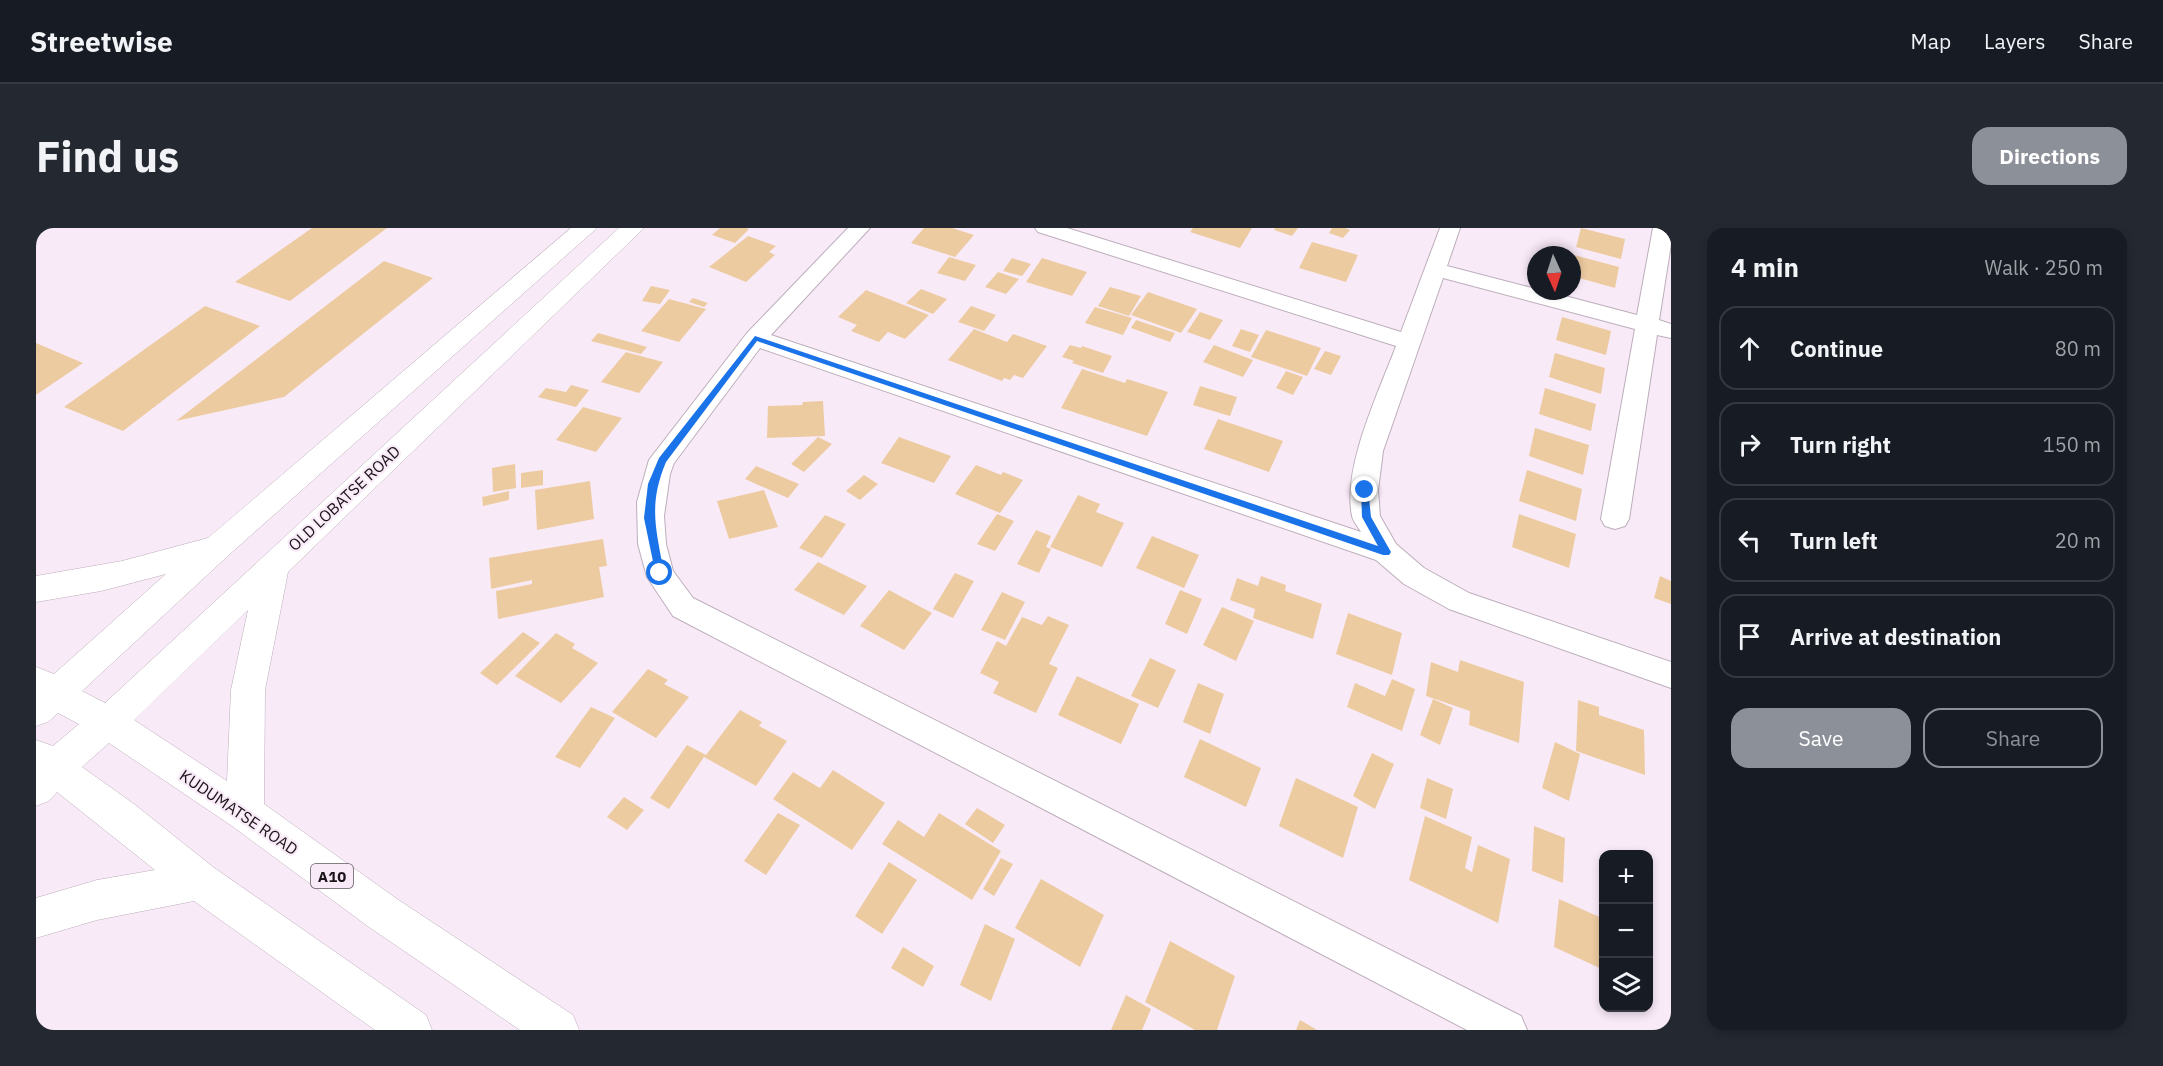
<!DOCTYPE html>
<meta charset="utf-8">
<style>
:root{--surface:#171b24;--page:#242831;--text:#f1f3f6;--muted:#9ea1a6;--line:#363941;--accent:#8c9099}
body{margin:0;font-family:"IBM Plex Sans",sans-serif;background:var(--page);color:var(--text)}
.controls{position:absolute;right:18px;bottom:18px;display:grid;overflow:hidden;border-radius:12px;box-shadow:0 3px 9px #0003}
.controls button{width:54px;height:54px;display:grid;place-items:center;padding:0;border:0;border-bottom:2px solid var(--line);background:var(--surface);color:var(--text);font:30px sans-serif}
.compass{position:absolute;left:1491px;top:18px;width:54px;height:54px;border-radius:50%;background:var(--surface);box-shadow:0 3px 9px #0003;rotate:177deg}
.stop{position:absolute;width:18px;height:18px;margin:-14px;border:4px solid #1a73e8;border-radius:50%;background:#fff}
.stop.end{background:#1a73e8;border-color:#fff;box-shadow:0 2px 6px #0008}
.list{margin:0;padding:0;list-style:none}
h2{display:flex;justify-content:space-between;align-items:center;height:78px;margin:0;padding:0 24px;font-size:26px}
h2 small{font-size:20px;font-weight:400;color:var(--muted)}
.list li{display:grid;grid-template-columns:39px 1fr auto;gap:18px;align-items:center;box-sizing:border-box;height:84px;margin:0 12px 12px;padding:0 12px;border:2px solid var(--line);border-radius:18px}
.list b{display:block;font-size:22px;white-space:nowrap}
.list em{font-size:20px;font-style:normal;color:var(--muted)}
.actions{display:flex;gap:12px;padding:18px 24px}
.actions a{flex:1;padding:14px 0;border:2px solid var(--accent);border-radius:18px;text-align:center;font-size:21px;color:var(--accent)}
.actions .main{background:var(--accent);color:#fff}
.icon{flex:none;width:33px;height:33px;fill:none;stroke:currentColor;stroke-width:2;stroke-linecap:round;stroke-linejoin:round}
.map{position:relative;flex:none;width:1635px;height:802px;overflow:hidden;border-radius:18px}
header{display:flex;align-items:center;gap:36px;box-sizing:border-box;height:84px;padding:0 30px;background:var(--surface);border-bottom:2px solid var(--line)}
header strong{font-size:28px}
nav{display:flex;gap:33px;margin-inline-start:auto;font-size:21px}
.intro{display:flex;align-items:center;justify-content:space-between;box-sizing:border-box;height:144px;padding:0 36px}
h1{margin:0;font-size:42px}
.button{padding:15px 27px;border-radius:18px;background:var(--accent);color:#fff;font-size:21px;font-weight:700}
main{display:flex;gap:36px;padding:0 36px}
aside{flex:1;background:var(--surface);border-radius:18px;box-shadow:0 3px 9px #0003}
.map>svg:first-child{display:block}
</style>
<header>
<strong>Streetwise</strong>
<nav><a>Map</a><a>Layers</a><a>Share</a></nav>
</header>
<div class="intro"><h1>Find us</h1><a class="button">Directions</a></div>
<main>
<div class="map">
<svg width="1635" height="802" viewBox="0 0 1635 802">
<rect width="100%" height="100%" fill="#f9eaf8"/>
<path fill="#edcba1" d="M276,0H351L254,73L199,54Z
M684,0H710L713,1L699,15L676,7Z
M888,0H916L938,7L919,29L875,15Z
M1157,0H1216L1204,20L1154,4Z
M1239,0H1262L1256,8L1238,2Z
M1296,0H1309L1314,2L1307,10L1293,5Z
M1545,0L1589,11L1585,31L1540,19Z
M712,8L740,18L733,24L739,27L710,54L673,39Z
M1276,14L1322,27L1310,54L1263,40Z
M1538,27L1583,39L1579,60L1536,48Z
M913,29L940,37L929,53L901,45Z
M976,30L995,36L986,48L967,43Z
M1006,30L1051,44L1036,68L990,54Z
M348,33L397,50L248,169L140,193Z
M962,44L983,51L970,66L949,59Z
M615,58L634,62L624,76L606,73Z
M1074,59L1105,68L1093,88L1062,78Z
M885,61L911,71L897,86L870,75Z
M830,62L893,87L869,111L852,104L843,114L815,103L821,97L802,89Z
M1112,64L1161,81L1145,105L1095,87Z
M657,70L672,75L668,79L653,74Z
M633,71L670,81L643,114L605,103Z
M169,78L224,98L87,203L28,179Z
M935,78L960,87L948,103L922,94Z
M1059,79L1096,90L1087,107L1049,95Z
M1164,84L1187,92L1174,112L1151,104Z
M1526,89L1575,103L1570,127L1520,112Z
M1100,92L1139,105L1134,114L1095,100Z
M938,101L971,114L977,106L1011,118L987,150L978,147L974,152L968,150L966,153L912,132Z
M1205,101L1223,107L1214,124L1196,118Z
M1230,102L1285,120L1271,148L1215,129Z
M562,105L611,119L605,126L555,113Z
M0,115L47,135L0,167Z
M1034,117L1045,120L1046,118L1076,128L1067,145L1036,135L1038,133L1026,129Z
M1178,117L1217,132L1207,149L1167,134Z
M1289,123L1305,128L1295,147L1278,141Z
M590,124L627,134L603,165L565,154Z
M1519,125L1569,140L1565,166L1513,149Z
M1046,141L1089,155L1091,151L1132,164L1111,208L1025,180Z
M1250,143L1267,149L1257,167L1240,160Z
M535,157L553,162L540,179L502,169L510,160L530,164Z
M1164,158L1201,169L1194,188L1157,177Z
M1509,160L1560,176L1555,203L1503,186Z
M787,173L789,208L731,210L732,178L766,177L767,174Z
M547,179L586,190L560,224L520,212Z
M1182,191L1247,213L1233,244L1168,221Z
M1499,200L1553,217L1547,247L1493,228Z
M782,209L796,216L768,244L755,236Z
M863,209L915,228L898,255L845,235Z
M479,236L480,260L457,264L456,240Z
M940,237L965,247L967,244L987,252L964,285L919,266Z
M720,238L763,256L752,270L709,251Z
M507,242V257L485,260V245Z
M1491,242L1546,261L1540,293L1483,273Z
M828,247L842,256L824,272L810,263Z
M554,253L558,291L501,302L499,262Z
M728,262L742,299L693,311L681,273Z
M473,263V272L447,278L446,269Z
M1042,267L1064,276L1060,284L1088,295L1066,339L1014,319Z
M961,286L978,293L959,323L941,316Z
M1483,286L1540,306L1533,340L1476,319Z
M789,287L810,296L786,330L763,320Z
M1000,302L1015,308L1010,319L1015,321L1003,345L981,336Z
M1116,308L1163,327L1148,360L1100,340Z
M567,311L571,338L563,339L568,369L462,391L460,363L496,356V352L455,361L453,330Z
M782,334L831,358L808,387L758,362Z
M919,345L938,353L917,390L897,381Z
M1225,348L1250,357L1249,363L1286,376L1277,411L1217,390L1219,381L1194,372L1201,350L1222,358Z
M1624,348L1635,353V376L1618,370Z
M853,362L896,385L868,422L824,398Z
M1144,362L1166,371L1151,406L1129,396Z
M966,364L989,374L969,412L945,402Z
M1186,379L1218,393L1200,433L1167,417Z
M1312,385L1366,405L1356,447L1300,426Z
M1012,388L1033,397L1013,436L1022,440L1000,485L957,465L963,454L944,445L961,413L970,418L986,389L1006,397Z
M487,404L504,415L461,457L444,445Z
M520,405L539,416L536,420L562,435L525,475L479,448Z
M1114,430L1140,442L1122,480L1095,468Z
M1424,432L1488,454L1483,515L1433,497L1434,483L1390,468L1395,434L1422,444Z
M612,441L632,452L628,456L653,469L620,510L576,484Z
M1041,448L1103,476L1085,516L1022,487Z
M1356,451L1379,461L1366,503L1311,479L1319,455L1349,468Z
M1162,455L1188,466L1174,506L1147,494Z
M1397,471L1417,480L1404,517L1384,507Z
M1542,472L1563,479V487L1608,502L1609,547L1540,523Z
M555,479L579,490L544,540L519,529Z
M704,482L726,494L723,498L751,513L720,558L668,529L633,581L614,570L651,517L670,527Z
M1164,511L1225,540L1210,579L1148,549Z
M1519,514L1544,526L1533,573L1506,560Z
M1336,525L1358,536L1339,581L1317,568Z
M797,542L849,575L816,622L737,571L757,544L784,560Z
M1260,550L1322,579L1307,630L1243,598Z
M1391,550L1417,561L1410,591L1384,580Z
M588,569L608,582L591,602L571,589Z
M941,580L969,597L957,615L929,596Z
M742,585L764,597L730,647L708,633Z
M903,585L965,623L936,672L846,616L862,592L888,609Z
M1389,588L1436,609L1429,640L1436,644L1442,617L1474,631L1462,695L1373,652Z
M1498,598L1529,610L1527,655L1496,643Z
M965,630L977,636L958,668L947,661Z
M853,634L881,652L846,706L819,688Z
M1005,651L1068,687L1044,739L979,700Z
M1523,671L1568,691V742L1518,719Z
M949,696L979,711L955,773L924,757Z
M1134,713L1199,748L1181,802H1159L1109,774Z
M867,719L898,738L887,759L855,740Z
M1090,767L1115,781L1106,802H1075Z
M1264,792L1281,802H1260Z"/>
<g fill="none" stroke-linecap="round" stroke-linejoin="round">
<defs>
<path id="street" d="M812,0H834L735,107L1325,304C1322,299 1317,293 1316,288C1306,239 1343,164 1360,118L1002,4L999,0H1031L1365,104L1404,0H1424L1411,38L1500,61V63H1510L1601,87L1617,0H1635V16L1623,92L1635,96V110L1621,107L1593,291L1589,298L1579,301L1569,298L1565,291L1599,101L1407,50L1347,223L1342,262L1344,288L1360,316L1388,340L1433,365L1635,434V460L1413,381L1368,356L1340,332L724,120L638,235L634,246L628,288L630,316L637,343L657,370L1485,788L1491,802H1431L637,388L611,349L602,316L601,274L613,232L711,105Z"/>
<path id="primary" d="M535,0H561L195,325L46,463L69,475L583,0H608L252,344L229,462L228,576L361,671L537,787L543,802H484L333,699L196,598L73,515L46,539L98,576L177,639L390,787L396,802H339L158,673L61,692L0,710V670L61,652L119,642L21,564L13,573L0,578V512L17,518L43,496L22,485L12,494L0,498V439L18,446L130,346L65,363L0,374V348L86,333L172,310ZM212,382L195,462L191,553L98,492Z"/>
</defs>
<use href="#street" stroke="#bcaebb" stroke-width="2"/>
<use href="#primary" stroke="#bcaebb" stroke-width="1"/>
<use href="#street" fill="#fff" fill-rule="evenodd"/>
<use href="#primary" fill="#fff" fill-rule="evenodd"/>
</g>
<path fill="#1a73e8" d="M719,108L1342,318L1326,289L1325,262L1329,259L1332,260L1335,289L1355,324L1353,327H1347L721,113L630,234C612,277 620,301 628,345L624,349L620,348L608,290L612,256L623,230Z"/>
<g text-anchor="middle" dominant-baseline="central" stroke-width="4.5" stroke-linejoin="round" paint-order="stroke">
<rect fill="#f9eaf8" stroke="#5e555d" stroke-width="1.5" x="275" y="636" width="42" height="24" rx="4.5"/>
<g font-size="15" font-weight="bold" fill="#1b151a">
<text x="296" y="648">A10</text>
</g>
<g font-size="16" fill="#1b151a" stroke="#f9eaf8">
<text transform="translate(308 270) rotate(-43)">OLD LOBATSE ROAD</text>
<text transform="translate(203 584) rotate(34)">KUDUMATSE ROAD</text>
</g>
</g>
</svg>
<div class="controls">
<button>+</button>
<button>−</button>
<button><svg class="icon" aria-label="layers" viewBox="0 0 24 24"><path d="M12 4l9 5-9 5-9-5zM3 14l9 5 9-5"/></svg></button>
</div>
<svg class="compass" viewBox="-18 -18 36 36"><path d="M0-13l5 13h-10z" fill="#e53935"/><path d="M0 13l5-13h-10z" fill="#9ea1a6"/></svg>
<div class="stop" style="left:624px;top:345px"></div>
<div class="stop end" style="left:1329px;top:262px"></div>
</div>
<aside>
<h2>4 min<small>Walk · 250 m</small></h2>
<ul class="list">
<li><svg class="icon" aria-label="ahead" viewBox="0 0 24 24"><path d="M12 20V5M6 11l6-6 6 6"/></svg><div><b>Continue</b></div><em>80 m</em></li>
<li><svg class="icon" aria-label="right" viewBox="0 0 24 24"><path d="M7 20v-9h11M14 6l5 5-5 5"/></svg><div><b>Turn right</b></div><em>150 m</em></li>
<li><svg class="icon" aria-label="left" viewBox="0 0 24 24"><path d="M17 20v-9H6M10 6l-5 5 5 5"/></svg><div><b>Turn left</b></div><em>20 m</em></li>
<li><svg class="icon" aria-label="arrive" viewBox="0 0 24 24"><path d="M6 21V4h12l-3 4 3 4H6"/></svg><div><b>Arrive at destination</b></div></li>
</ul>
<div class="actions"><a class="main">Save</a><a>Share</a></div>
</aside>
</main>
